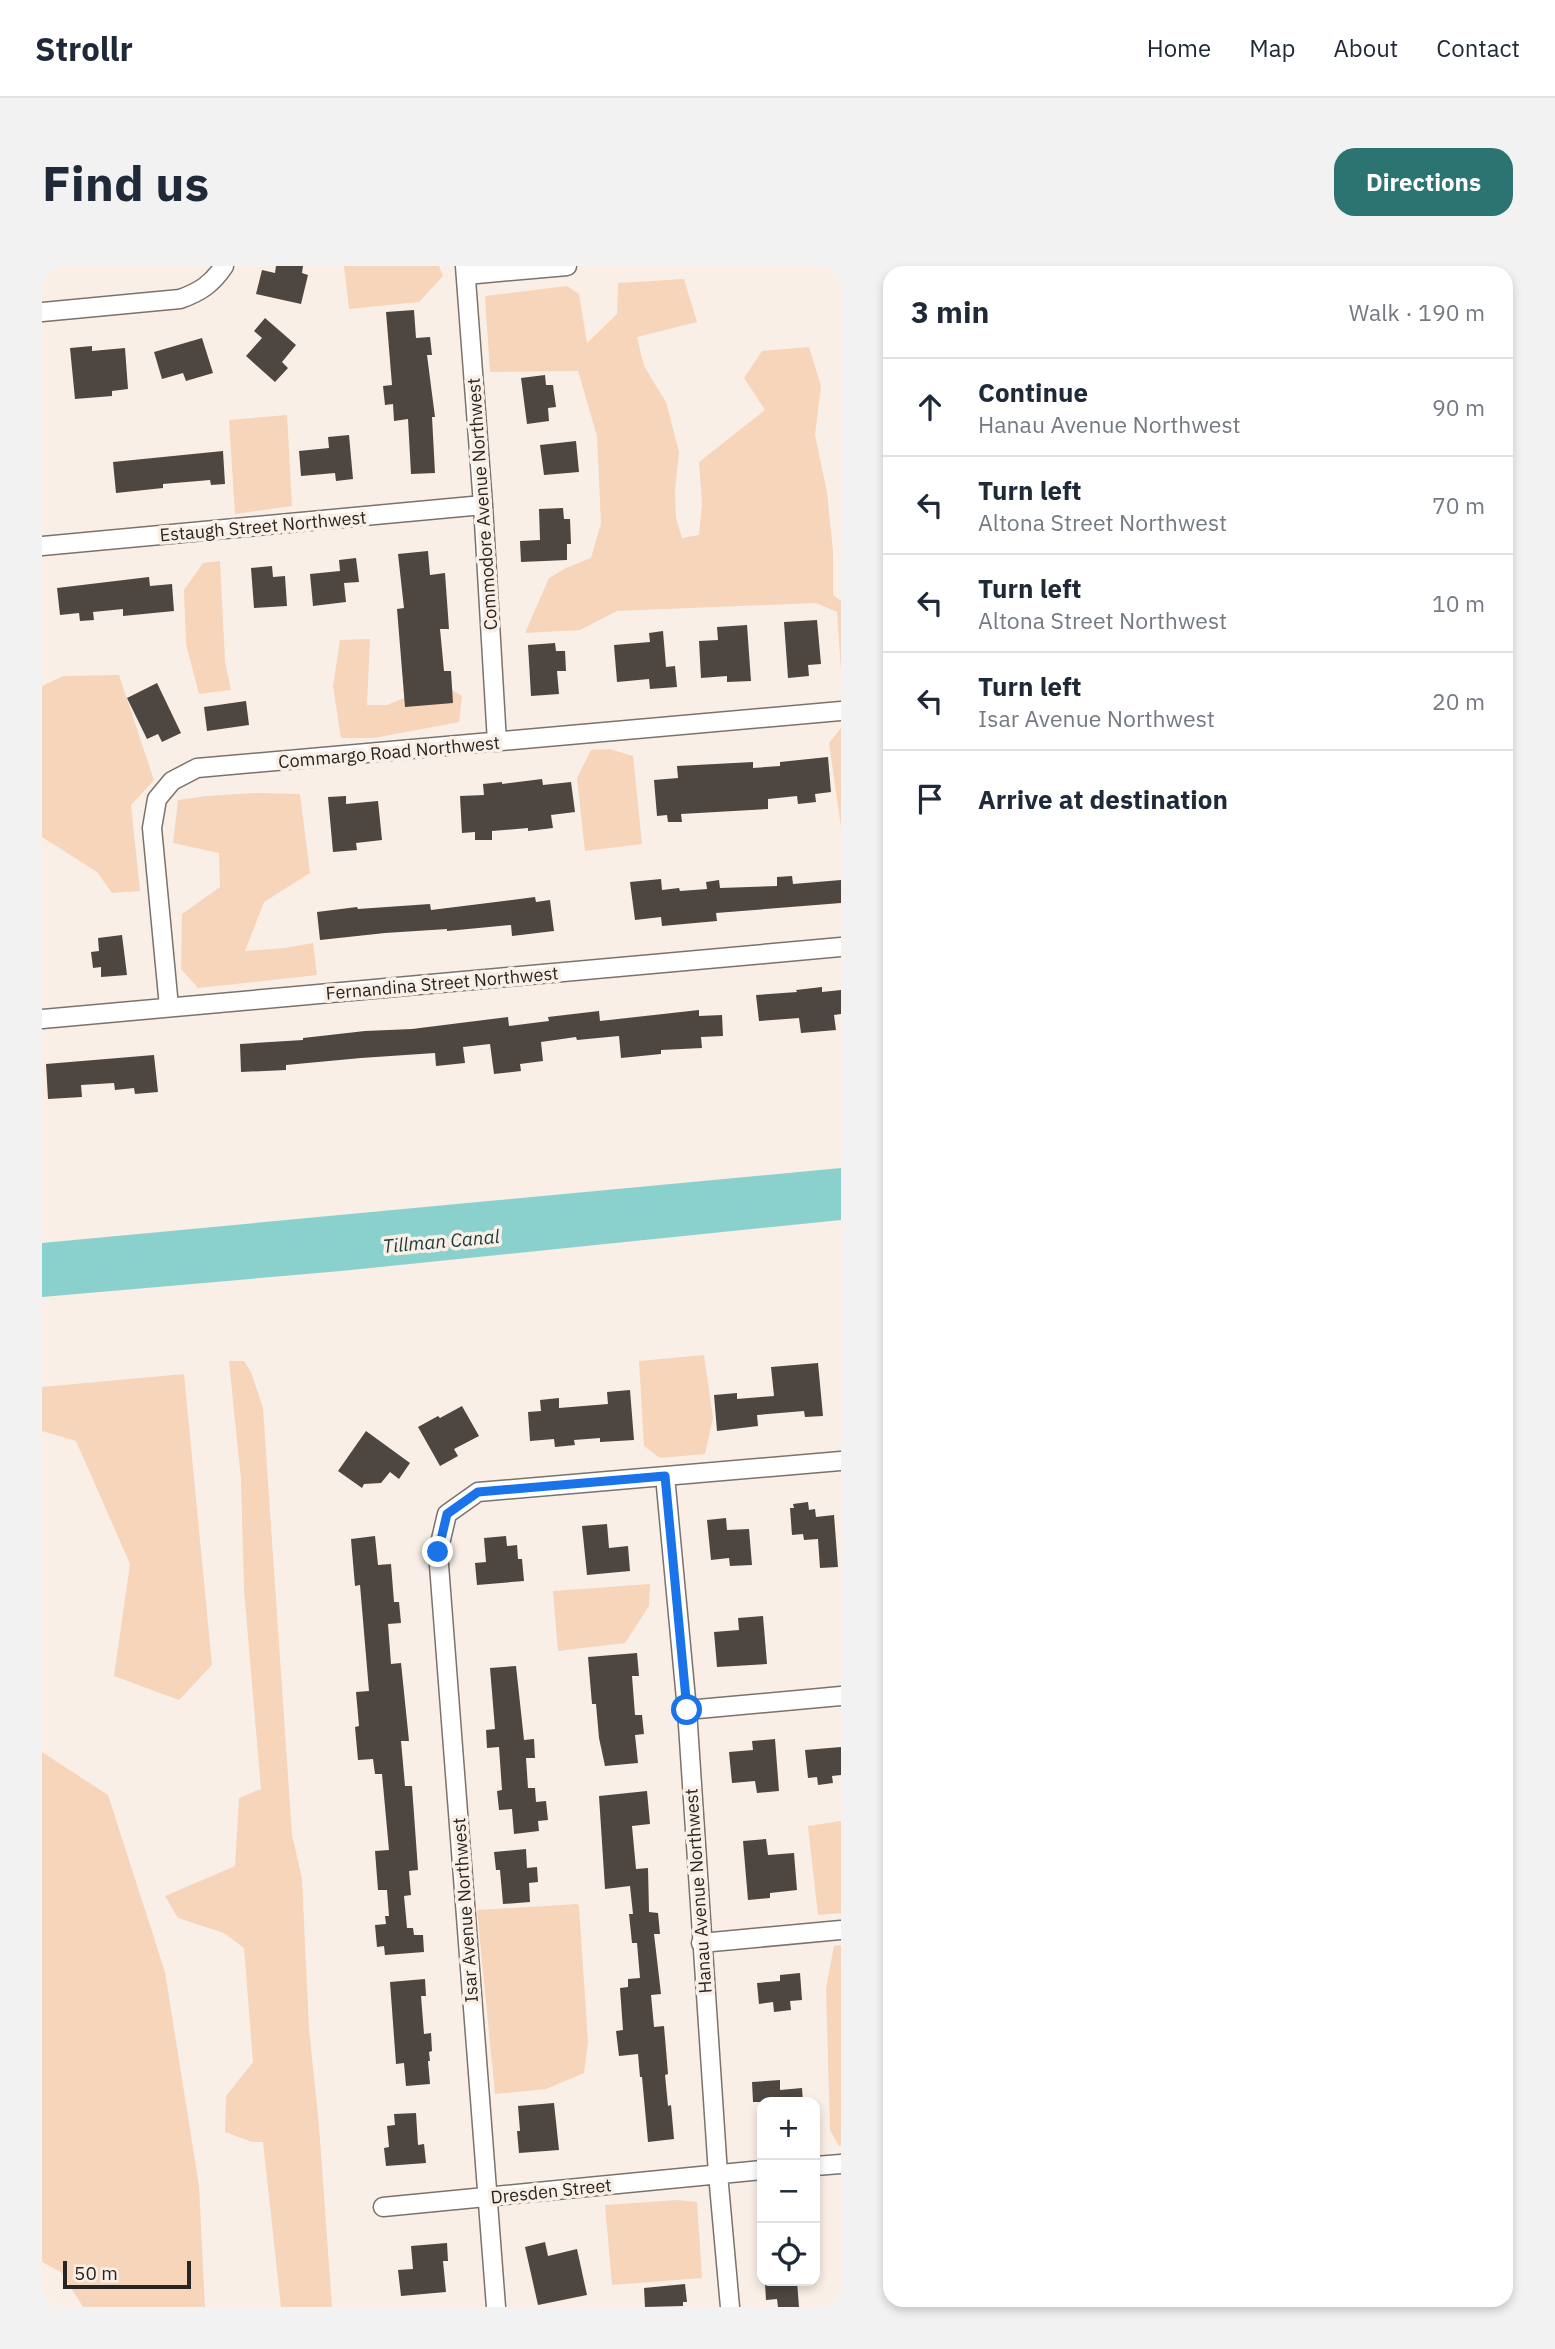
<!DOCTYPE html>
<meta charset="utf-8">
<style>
:root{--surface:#fff;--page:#f2f2f3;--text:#1f2937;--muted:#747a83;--line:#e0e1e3;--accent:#2b7472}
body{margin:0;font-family:"IBM Plex Sans",sans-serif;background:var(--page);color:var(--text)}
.controls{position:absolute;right:21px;bottom:21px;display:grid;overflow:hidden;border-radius:14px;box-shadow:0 4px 10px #0003}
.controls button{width:63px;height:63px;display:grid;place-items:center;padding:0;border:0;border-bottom:2px solid var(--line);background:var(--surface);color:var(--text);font:35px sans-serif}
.scale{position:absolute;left:21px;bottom:18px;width:128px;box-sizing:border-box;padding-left:7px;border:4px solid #292522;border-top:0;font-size:19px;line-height:24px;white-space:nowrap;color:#292522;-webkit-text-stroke:5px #f9efe7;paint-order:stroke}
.stop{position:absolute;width:21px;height:21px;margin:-16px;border:5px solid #1a73e8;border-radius:50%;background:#fff}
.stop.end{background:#1a73e8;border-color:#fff;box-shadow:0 2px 7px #0008}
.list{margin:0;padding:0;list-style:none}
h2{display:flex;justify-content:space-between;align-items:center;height:91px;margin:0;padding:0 28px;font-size:30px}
h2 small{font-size:23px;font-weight:400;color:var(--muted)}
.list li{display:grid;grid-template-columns:46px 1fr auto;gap:21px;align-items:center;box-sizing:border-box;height:98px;padding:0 28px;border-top:2px solid var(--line)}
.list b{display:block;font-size:26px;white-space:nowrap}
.list p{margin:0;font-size:23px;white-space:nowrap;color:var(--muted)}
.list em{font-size:23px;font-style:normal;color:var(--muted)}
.icon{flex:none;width:38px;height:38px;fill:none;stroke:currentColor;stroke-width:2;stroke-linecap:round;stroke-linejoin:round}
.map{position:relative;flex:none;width:799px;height:2041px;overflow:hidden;border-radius:21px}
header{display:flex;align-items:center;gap:42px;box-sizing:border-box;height:98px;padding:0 35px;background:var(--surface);border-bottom:2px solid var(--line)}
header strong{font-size:33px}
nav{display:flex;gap:38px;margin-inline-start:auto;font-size:24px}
.intro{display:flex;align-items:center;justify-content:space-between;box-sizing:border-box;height:168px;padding:0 42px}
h1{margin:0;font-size:49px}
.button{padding:18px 32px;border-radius:21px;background:var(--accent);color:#fff;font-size:24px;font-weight:700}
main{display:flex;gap:42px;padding:0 42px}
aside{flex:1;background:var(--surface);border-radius:21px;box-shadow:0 4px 10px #0003}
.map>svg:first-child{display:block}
</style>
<header>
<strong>Strollr</strong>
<nav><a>Home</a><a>Map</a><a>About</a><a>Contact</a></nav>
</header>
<div class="intro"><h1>Find us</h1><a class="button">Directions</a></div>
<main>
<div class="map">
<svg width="799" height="2041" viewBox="0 0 799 2041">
<rect width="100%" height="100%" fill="#f9efe7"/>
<path fill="#f6d5bb" d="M302,0H397L401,10L377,36L307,43Z
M642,13L655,56L595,71L602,100L624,136L637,186L633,225L634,252L640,272L657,269L660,238L657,196L723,144L702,112L720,85L767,81L779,120L773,169L785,226L791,285V329L799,335V405L795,346L774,337L575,345L538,364L483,367L507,312L524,302L549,292L559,257L555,170L536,105L448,106L443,30L525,20L537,28L545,77L575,48L576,17Z
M245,149L250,240L193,248L187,154Z
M178,295L183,395L189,424L157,428L144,378L142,324L161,297Z
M328,373L325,439H345L399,417L420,430L417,456L332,472H299L291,420L298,374Z
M77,409L112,514L89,539L98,625L70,627L55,606L0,571V420L21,410Z
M799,462V561L787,477Z
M568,483L591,490L600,578L543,585L535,512L549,484Z
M216,527L258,528L268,607L222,636L203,685L243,682L271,677L275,709L156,722L139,703L140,648L178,621L177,587L131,577L136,534L165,530Z
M662,1089L671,1152L663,1188L618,1192L602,1180L597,1095Z
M187,1095H202L209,1106L221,1142L250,1569L260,1613L267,1762L277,1860L290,2041H239L221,1876H210L183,1866L184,1830L211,1796L202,1682L182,1667L136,1652L123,1630L193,1600L197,1532L219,1523L202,1324L199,1214Z
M142,1108L170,1399L137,1434L72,1410L88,1298L34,1175L0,1165V1121Z
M608,1318L607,1340L583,1377L516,1385L511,1325Z
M0,1486L66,1529L123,1706L157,1920L163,2041H41L19,2006L0,1996Z
M799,1555V1647L776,1649L766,1560Z
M535,1638L537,1640L546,1776L542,1807L504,1823L453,1828L435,1644Z
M799,1679V1880H797L788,1864L784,1722L792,1680Z
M635,1934L655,1936L660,2012L570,2019L563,1939Z"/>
<path fill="#8ad1ce" d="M799,902V954L299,1005L0,1031V977Z"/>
<path fill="#4e4640" d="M234,0H261L260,7L266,9L259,38L214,28L220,4L233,7Z
M372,44L374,72L388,71L390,89H385L393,151H390L393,207L369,208L366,153L352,155L351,138L343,139L341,120L350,119L344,46Z
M223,52L254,79L240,96L246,102L233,116L204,90L220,72L212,65Z
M160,72L171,107L144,115L141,107L120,113L112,86Z
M50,80V85L83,82L86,123L70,125V130L33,133L28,82Z
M503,109L504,119H511L514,141L506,142L507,155L485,158L479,112Z
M307,169L311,213L294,215L293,207L259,210L257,185L287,182L286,171Z
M534,175L537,206L502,209L498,179Z
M181,185L183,218L169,219L168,214L121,218V222L74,227L71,196Z
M521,242L522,253H528L529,278H525V294L479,296L478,275L498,274L497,243Z
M386,285L388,309L403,307L407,363H398L402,405H409L411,437L363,441L355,343L362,342L356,288Z
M314,292L317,316L302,317L304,336L271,340L268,308L298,305L297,294Z
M230,300L231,311L243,310L245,340L212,342L209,302Z
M107,311L108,320L130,318L132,345L81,350V343L51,346L52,354L38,355L37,347L18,349L15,322Z
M775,354L779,398L766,399L767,410L746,412L742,356Z
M705,359L709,415L685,416V410L659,412L657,375L676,374L675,361Z
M621,365L624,401L633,400L635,421L608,423L607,413L575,416L572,379L608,376L607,367Z
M513,377L514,385H523L524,405H515L517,428L489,430L486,379Z
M115,417L139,467L120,476L116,468L105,473L85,432Z
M204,435L207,459L165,465L162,441Z
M786,491L789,526L773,528L774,536L756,538L755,530L726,533V543L639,548L640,556H626L625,549L615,550L612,514L636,512L635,500L711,496V502L738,500V496Z
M500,513L501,519L529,516L533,546L509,549L511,562L486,565V562L450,565V574H433V566L420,567L418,530L442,529L441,518L460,516V518Z
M304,530V538L336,535L340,574L314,577L315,584L291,586L286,531Z
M750,610L751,618L799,614V637L674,647L675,655L620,660L619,651L593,654L588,616L619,613L620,624L637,622L638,625L665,623L664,616L677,614L678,622L735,620V611Z
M493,631L494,636L508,634L512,665L470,670L469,659L405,665V663L343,667L278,674L275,646L315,641L316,643L388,638L389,644Z
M80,669L85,709L59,711V701L51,702L49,686L57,685L56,672Z
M780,721V726L799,724V748L792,749L794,764L759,767L757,752L717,755L714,729L755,726L754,724Z
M657,744V750L680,749L681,770L659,771L660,782L619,784V788L579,792L577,770L535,774L534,771L499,776L501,795L478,798L479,805L452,808L448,778L421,781L423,797L394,800L393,787L319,792L244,799V804L199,806L198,778L261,774V772L323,765L370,763L466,751L467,760L507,755L506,751L557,745L558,755Z
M112,789L116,826L93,828L92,822L73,824L72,817L39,819L40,831L6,833L4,798Z
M776,1097L781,1150L763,1151L762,1145L715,1149L716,1160L675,1165L672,1129L695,1127V1133L732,1130L729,1101Z
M588,1124L592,1174L558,1176V1172L532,1174L533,1179L513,1181L512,1173L488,1175L486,1146L499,1145L498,1134L517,1132V1142L566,1138L565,1126Z
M420,1140L437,1170L412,1183L416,1190L398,1200L376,1161L396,1150L398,1152Z
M324,1165L368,1197L357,1213L348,1206L339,1217L322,1218L320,1222L296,1205Z
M766,1236L767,1244L773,1243L774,1251L792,1249L796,1301L778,1302L776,1273L762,1274L761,1268L750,1269L748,1242H752L751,1238Z
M684,1252L685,1264L707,1263L710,1299L688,1300L687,1292L669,1294L665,1254Z
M565,1258L567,1282L586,1280L588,1305L545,1309L540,1260Z
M333,1270L336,1299L349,1298L352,1336H357L359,1357L346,1358L349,1398L359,1397L367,1475H359L363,1520H370L376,1604L367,1605L369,1629L362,1630L365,1662H371L372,1669H381L382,1686L343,1689L342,1680L335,1681L333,1659L344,1658L343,1650H347L345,1624H336L333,1585L347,1584L340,1508H333L331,1493L316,1494L313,1461L317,1460L314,1426L327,1425L318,1319L313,1320L309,1273Z
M464,1270L465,1280L475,1279L476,1293H480L482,1315L435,1319L433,1297L444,1296L442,1272Z
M721,1350L725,1398L675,1401L672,1366L697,1364L696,1352Z
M595,1387L597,1410H590L593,1449H600L602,1468L593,1469L596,1497L563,1500L557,1472L554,1438H550L546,1391Z
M474,1400L482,1474L492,1473L493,1492H484L486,1522H493L494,1536L504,1535L506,1554L496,1555L497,1565L472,1568L470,1543L457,1544L455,1525L460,1524L457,1481L445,1482L444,1464L453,1463L448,1402Z
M733,1473L737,1525L715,1527L713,1515L690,1517L687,1486L711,1484L710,1475Z
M799,1481V1509L790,1510L791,1517L776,1519L775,1511L766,1512L763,1484Z
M605,1525L608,1558L590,1560L594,1603L606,1602L607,1646L616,1647L618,1668H612L619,1728L609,1729L612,1761L622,1760L626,1808L623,1809L626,1840L629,1839L632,1873L606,1876L600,1811H598L596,1788L577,1790L574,1765L581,1764L578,1722L586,1721V1713L598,1712L595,1677H590L587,1648H591L588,1620L563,1623L557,1530Z
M724,1573L726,1589L752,1587L755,1624L728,1627V1632L706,1634L701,1575Z
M484,1583L485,1602L495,1601L496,1616L487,1617L488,1636L461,1638L458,1604H454L452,1586Z
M758,1707L760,1734L748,1735L749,1744L732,1746L731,1736L717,1738L715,1717L738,1715V1709Z
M383,1713L384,1730H379L382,1768L389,1767L390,1785L387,1786L388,1795H386L388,1818L364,1820L362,1797L354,1798L348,1716Z
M738,1814V1824L760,1822L761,1836H711L710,1816Z
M512,1837L517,1884L477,1887L475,1865H478L476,1840Z
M374,1847L376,1879L382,1878L384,1897L344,1900L342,1882L347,1881L345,1860L353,1859L352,1848Z
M503,1976L506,1990L535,1983L545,2029L496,2039L483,1981Z
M405,1977L406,1995H401L404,2026L359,2030L356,2004L371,2003L369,1980Z
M755,2015L757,2041H736L735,2033L724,2034L723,2017Z
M643,2018L645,2036H641V2040L603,2041L602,2022Z"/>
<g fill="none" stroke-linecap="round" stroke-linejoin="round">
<defs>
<path id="street" d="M423,0L441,239L455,476
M424,9L525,0
M0,46L138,33C158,26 170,18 182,0
M0,280L441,239
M127,741L110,562L115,533L130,515L155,502L799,445
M0,753L799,681
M623,1210L645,1444L676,1908L688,2041
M645,1444L799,1430
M659,1677L799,1664
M773,1900L799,1898
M341,1941L720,1904
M454,2041L396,1286L405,1248L436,1226L799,1195"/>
</defs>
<use href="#street" stroke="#7b726b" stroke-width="21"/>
<use href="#street" stroke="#fff" stroke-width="18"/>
</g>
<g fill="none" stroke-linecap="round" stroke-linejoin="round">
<path stroke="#1a73e8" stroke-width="9" d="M396,1286L405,1248L436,1226L623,1210L645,1444"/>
</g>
<g text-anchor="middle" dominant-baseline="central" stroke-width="7" stroke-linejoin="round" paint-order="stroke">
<g font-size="18" fill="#292522" stroke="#f9efe7">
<text transform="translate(440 238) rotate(-94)">Commodore Avenue Northwest</text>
<text transform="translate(221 260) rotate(-5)">Estaugh Street Northwest</text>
<text transform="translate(347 486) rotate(-5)">Commargo Road Northwest</text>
<text transform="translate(400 717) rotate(-5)">Fernandina Street Northwest</text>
<text transform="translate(656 1625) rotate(-94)">Hanau Avenue Northwest</text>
<text transform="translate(423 1644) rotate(-94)">Isar Avenue Northwest</text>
<text transform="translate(509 1925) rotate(-6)">Dresden Street</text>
</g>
<g font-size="19" font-style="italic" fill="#193d3b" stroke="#f9efe7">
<text transform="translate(399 975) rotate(-5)">Tillman Canal</text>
</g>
</g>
</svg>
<div class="controls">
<button>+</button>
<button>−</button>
<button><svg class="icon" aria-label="locate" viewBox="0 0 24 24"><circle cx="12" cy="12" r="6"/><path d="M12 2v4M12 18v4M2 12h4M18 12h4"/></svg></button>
</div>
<div class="scale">50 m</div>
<div class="stop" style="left:645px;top:1444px"></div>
<div class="stop end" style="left:396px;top:1286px"></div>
</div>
<aside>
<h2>3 min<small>Walk · 190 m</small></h2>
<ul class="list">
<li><svg class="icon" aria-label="ahead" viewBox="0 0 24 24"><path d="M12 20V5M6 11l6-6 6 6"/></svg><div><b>Continue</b><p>Hanau Avenue Northwest</p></div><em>90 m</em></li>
<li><svg class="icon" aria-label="left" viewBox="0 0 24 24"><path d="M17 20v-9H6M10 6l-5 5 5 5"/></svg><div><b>Turn left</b><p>Altona Street Northwest</p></div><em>70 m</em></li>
<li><svg class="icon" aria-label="left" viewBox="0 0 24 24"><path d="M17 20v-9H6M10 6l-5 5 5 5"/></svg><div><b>Turn left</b><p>Altona Street Northwest</p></div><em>10 m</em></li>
<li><svg class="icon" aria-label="left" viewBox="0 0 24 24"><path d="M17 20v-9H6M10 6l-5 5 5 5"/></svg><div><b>Turn left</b><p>Isar Avenue Northwest</p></div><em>20 m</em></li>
<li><svg class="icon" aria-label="arrive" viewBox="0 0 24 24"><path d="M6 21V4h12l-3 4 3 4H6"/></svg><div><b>Arrive at destination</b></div></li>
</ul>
</aside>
</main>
